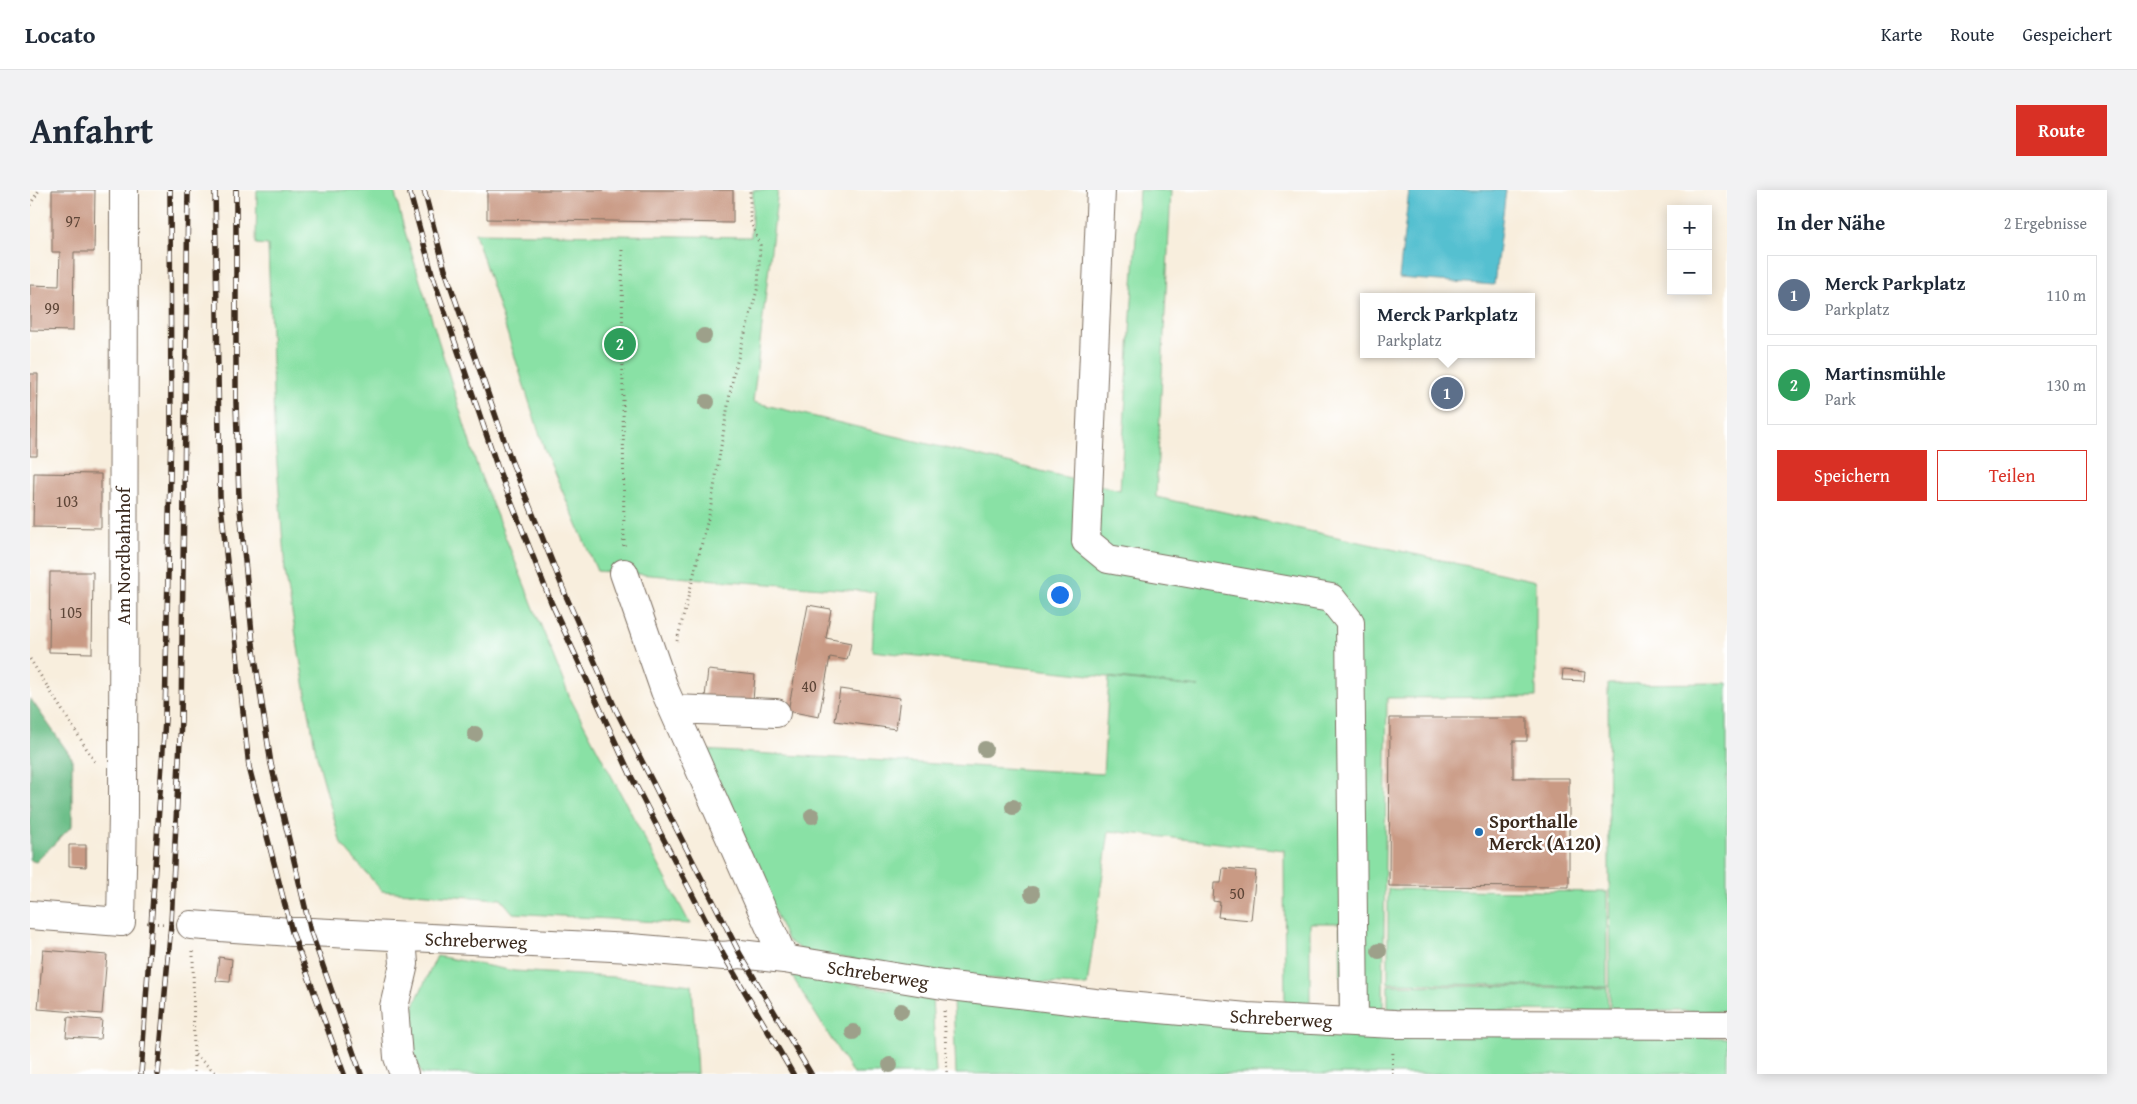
<!DOCTYPE html>
<html lang="de">
<meta charset="utf-8">
<style>
:root{--surface:#fff;--page:#f2f2f3;--text:#1f2937;--muted:#747a83;--line:#e0e1e3;--accent:#d93025}
body{margin:0;font-family:"Gentium Book Plus",serif;background:var(--page);color:var(--text)}
.controls{position:absolute;right:15px;top:15px;display:grid;overflow:hidden;border-radius:0px;box-shadow:0 2px 12px #0003}
.controls button{width:45px;height:45px;display:grid;place-items:center;padding:0;border:0;border-bottom:1px solid var(--line);background:var(--surface);color:var(--text);font:25px sans-serif}
.you{position:absolute;left:1029px;top:404px;width:18px;height:18px;margin:-12px;border:4px solid #fff;border-radius:50%;background:#1a73e8;box-shadow:0 0 0 8px #1a73e833}
.badge{display:grid;place-items:center;width:32px;height:32px;border-radius:50%;background:var(--accent);color:#fff;font-size:16px;font-weight:700}
.pin{position:absolute;translate:-50% -50%;border:2px solid #fff;box-shadow:0 1px 5px #0006}
.popup{position:absolute;left:1330px;top:103px;width:175px;height:65px;box-sizing:border-box;display:grid;place-content:center;border-radius:0px;background:var(--surface);filter:drop-shadow(0 1px 4px #0005);font-size:16px;white-space:nowrap;color:var(--muted)}
.popup b{font-size:19px;color:var(--text)}
.popup::after{content:'';position:absolute;left:50%;top:100%;margin-left:-10px;border:10px solid transparent;border-top-color:var(--surface)}
.list{margin:0;padding:0;list-style:none}
h2{display:flex;justify-content:space-between;align-items:center;height:65px;margin:0;padding:0 20px;font-size:21px}
h2 small{font-size:16px;font-weight:400;color:var(--muted)}
.list li{display:grid;grid-template-columns:32px 1fr auto;gap:15px;align-items:center;box-sizing:border-box;height:80px;margin:0 10px 10px;padding:0 10px;border:1px solid var(--line);border-radius:0px}
.list b{display:block;font-size:19px;white-space:nowrap}
.list p{margin:0;font-size:16px;white-space:nowrap;color:var(--muted)}
.list em{font-size:16px;font-style:normal;color:var(--muted)}
.actions{display:flex;gap:10px;padding:15px 20px}
.actions a{flex:1;padding:11px 0;border:1px solid var(--accent);border-radius:0px;text-align:center;font-size:18px;color:var(--accent)}
.actions .main{background:var(--accent);color:#fff}
.map{position:relative;flex:none;width:1697px;height:884px;overflow:hidden;border-radius:0px}
header{display:flex;align-items:center;gap:30px;box-sizing:border-box;height:70px;padding:0 25px;background:var(--surface);border-bottom:1px solid var(--line)}
header strong{font-size:24px}
nav{display:flex;gap:28px;margin-inline-start:auto;font-size:18px}
.intro{display:flex;align-items:center;justify-content:space-between;box-sizing:border-box;height:120px;padding:0 30px}
h1{margin:0;font-size:35px}
.button{padding:12px 22px;border-radius:0px;background:var(--accent);color:#fff;font-size:18px;font-weight:700}
main{display:flex;gap:30px;padding:0 30px}
aside{flex:1;background:var(--surface);border-radius:0px;box-shadow:0 2px 12px #0003}
.map>svg:first-child{display:block}
</style>
<header>
<strong>Locato</strong>
<nav><a>Karte</a><a>Route</a><a>Gespeichert</a></nav>
</header>
<div class="intro"><h1>Anfahrt</h1><a class="button">Route</a></div>
<main>
<div class="map">
<svg width="1697" height="884" viewBox="0 0 1697 884">
<rect width="100%" height="100%" fill="#fff"/>
<filter id="ink" filterUnits="userSpaceOnUse"><feTurbulence type="fractalNoise" baseFrequency=".02" numOctaves="2"/><feDisplacementMap in="SourceGraphic" scale="10" xChannelSelector="R" yChannelSelector="G"/><feConvolveMatrix kernelMatrix="1 2 1 2 8 2 1 2 1" color-interpolation-filters="sRGB"/></filter>
<filter id="wash" filterUnits="userSpaceOnUse"><feTurbulence type="fractalNoise" baseFrequency=".0096" numOctaves="4" result="noise"/><feDisplacementMap in="SourceGraphic" scale="20" xChannelSelector="R" yChannelSelector="G"/><feGaussianBlur stdDeviation="1.12" result="paint"/><feColorMatrix in="noise" values="0 0 0 0 0 0 0 0 0 0 0 0 0 0 0 0 0 1.4 0 .05"/><feComposite in="paint" operator="in"/></filter>
<g filter="url(#wash)">
<rect width="100%" height="100%" fill="#f8eedd"/>
<path fill="#89e1a5" stroke="#628662" d="M227,0H364L375,42L448,279L540,508L660,734L483,723L471,709L352,701L311,654L286,563L255,381L244,234L238,55L226,54Z
M723,0H748L723,212L1090,300L1109,0H1141L1126,307L1506,391V507L1357,508L1353,819L1311,818L1310,733H1280V818H1255L1254,660L1079,641L1057,796L914,785L773,761L757,750L673,560L1073,584L1079,488L1169,497L842,461L846,402L567,381L515,261L445,43L721,47Z
M1697,493V821H1580L1578,494Z
M1358,699L1577,702V797L1358,793Z
M407,766L484,781L599,788L662,795L667,884H392L383,864L384,815Z
M760,783L902,807L906,884H823Z
M1358,795L1577,798L1578,821L1358,819Z
M923,810L1697,848V884H926Z"/>
<path fill="#6ebf8a" stroke="#547454" d="M0,508L42,568V636L6,672L0,670Z"/>
<path fill="#55c0d0" stroke="#487577" d="M1379,0H1476L1464,95L1369,88Z"/>
<g id="blocks">
<path fill="#c99a84" d="M22,0H65L64,62H44L43,141L0,140V95L29,96L30,62H22Z
M457,0H703V33L457,29Z
M0,184H8L7,266H0Z
M4,283L71,284V338L3,337Z
M20,382H63L62,463L19,462Z
M778,415L801,419L796,448L821,453L817,470L800,467L789,527L758,521Z
M678,480L725,485L723,511L675,507Z
M1533,480L1555,482L1554,491L1532,490Z
M810,499L870,508L866,539L805,531Z
M1360,528H1497V551H1483V588H1539V697L1359,696Z
M39,655H56V677L39,676Z
M1193,678L1226,681L1221,730L1188,727L1190,712L1183,711L1184,693H1191Z
M13,760L77,765L72,824L8,819Z
M189,767L202,769L200,792L186,791Z
M38,827L72,830L70,849L36,847Z"/>
</g>
</g>
<g filter="url(#ink)">
<use href="#blocks" fill-opacity="0" stroke="#7d6f61" stroke-width="1"/>
<g fill="none" stroke-linecap="round" stroke-linejoin="round">
<defs>
<path id="minor" d="M1071,0L1056,351L1078,369L1301,408L1320,432L1324,832
M594,383L635,501L754,769
M643,519L746,523
M0,725L91,732L93,622L94,0
M161,735L262,742H281L601,758L694,766L710,764L754,769L913,795L1065,813L1217,827L1365,834L1697,835
M372,747L374,774L364,817L368,867L374,884"/>
</defs>
<use href="#minor" stroke="#7d6f61" stroke-width="30"/>
<path stroke="#7d6f61" stroke-width="3" stroke-dasharray="1 4" stroke-linecap="butt" d="M0,15L9,0
M592,60L594,357
M647,451L680,321L703,186L728,97L730,55L720,30V0
M0,469L65,572
M117,733L135,734
M163,761L164,884
M914,821L917,884
M165,865L187,884
M1362,884L1363,860"/>
<use href="#minor" stroke="#fff" stroke-width="28"/>
<defs>
<path id="rail" d="M185,0L190,306L219,577L262,742L314,884
M206,0V213L209,308L223,454L241,574L281,742L331,884
M379,0L403,87L467,276L521,412L602,588L694,766L763,884
M394,0L415,80L481,270L536,406L586,520L710,764L781,884
M111,884L135,529L141,235L140,0
M128,884L141,734L151,530L158,0"/>
</defs>
<use href="#rail" stroke="#3b2a1e" stroke-width="5.5"/>
<use href="#rail" stroke="#fff" stroke-width="4" stroke-dasharray="11" stroke-linecap="butt"/>
</g>
<g fill="#9da08a">
<circle cx="674" cy="146" r="8"/>
<circle cx="677" cy="212" r="8"/>
<circle cx="445" cy="544" r="8"/>
<circle cx="955" cy="559" r="8"/>
<circle cx="983" cy="617" r="8"/>
<circle cx="782" cy="626" r="8"/>
<circle cx="1002" cy="704" r="8"/>
<circle cx="1349" cy="761" r="8"/>
<circle cx="871" cy="821" r="8"/>
<circle cx="823" cy="842" r="8"/>
<circle cx="860" cy="875" r="8"/>
</g>
</g>
<circle fill="#1f6fb2" stroke="#fff" stroke-width="2" cx="1449" cy="642" r="5"/>
<g text-anchor="middle" dominant-baseline="central" stroke-width="5" stroke-linejoin="round" paint-order="stroke">
<g font-size="16" fill="#5e4638">
<text x="43" y="31">97</text>
<text x="22" y="118">99</text>
<text x="37" y="311">103</text>
<text x="41" y="422">105</text>
<text x="779" y="496">40</text>
<text x="1207" y="703">50</text>
</g>
<g font-size="19" fill="#3b2a1e" stroke="#fff">
<text transform="translate(93 366) rotate(-90)">Am Nordbahnhof</text>
<text transform="translate(446 750) rotate(2)">Schreberweg</text>
<text transform="translate(848 784) rotate(9)">Schreberweg</text>
<text transform="translate(1251 828) rotate(3)">Schreberweg</text>
</g>
<g font-size="19" font-weight="bold" fill="#3b2a1e" stroke="#fff" text-anchor="start">
<text x="1459" y="631">Sporthalle<tspan x="1459" dy="22">Merck (A120)</tspan></text>
</g>
</g>
</svg>
<div class="controls">
<button>+</button>
<button>−</button>
</div>
<div class="you"></div>
<div class="pin badge" style="left:1417px;top:203px;background:#5c6f8a">1</div>
<div class="popup"><b>Merck Parkplatz</b>Parkplatz</div>
<div class="pin badge" style="left:590px;top:154px;background:#2e9e5b">2</div>
</div>
<aside>
<h2>In der Nähe<small>2 Ergebnisse</small></h2>
<ul class="list">
<li><span class="badge" style="background:#5c6f8a">1</span><div><b>Merck Parkplatz</b><p>Parkplatz</p></div><em>110 m</em></li>
<li><span class="badge" style="background:#2e9e5b">2</span><div><b>Martinsmühle</b><p>Park</p></div><em>130 m</em></li>
</ul>
<div class="actions"><a class="main">Speichern</a><a>Teilen</a></div>
</aside>
</main>
